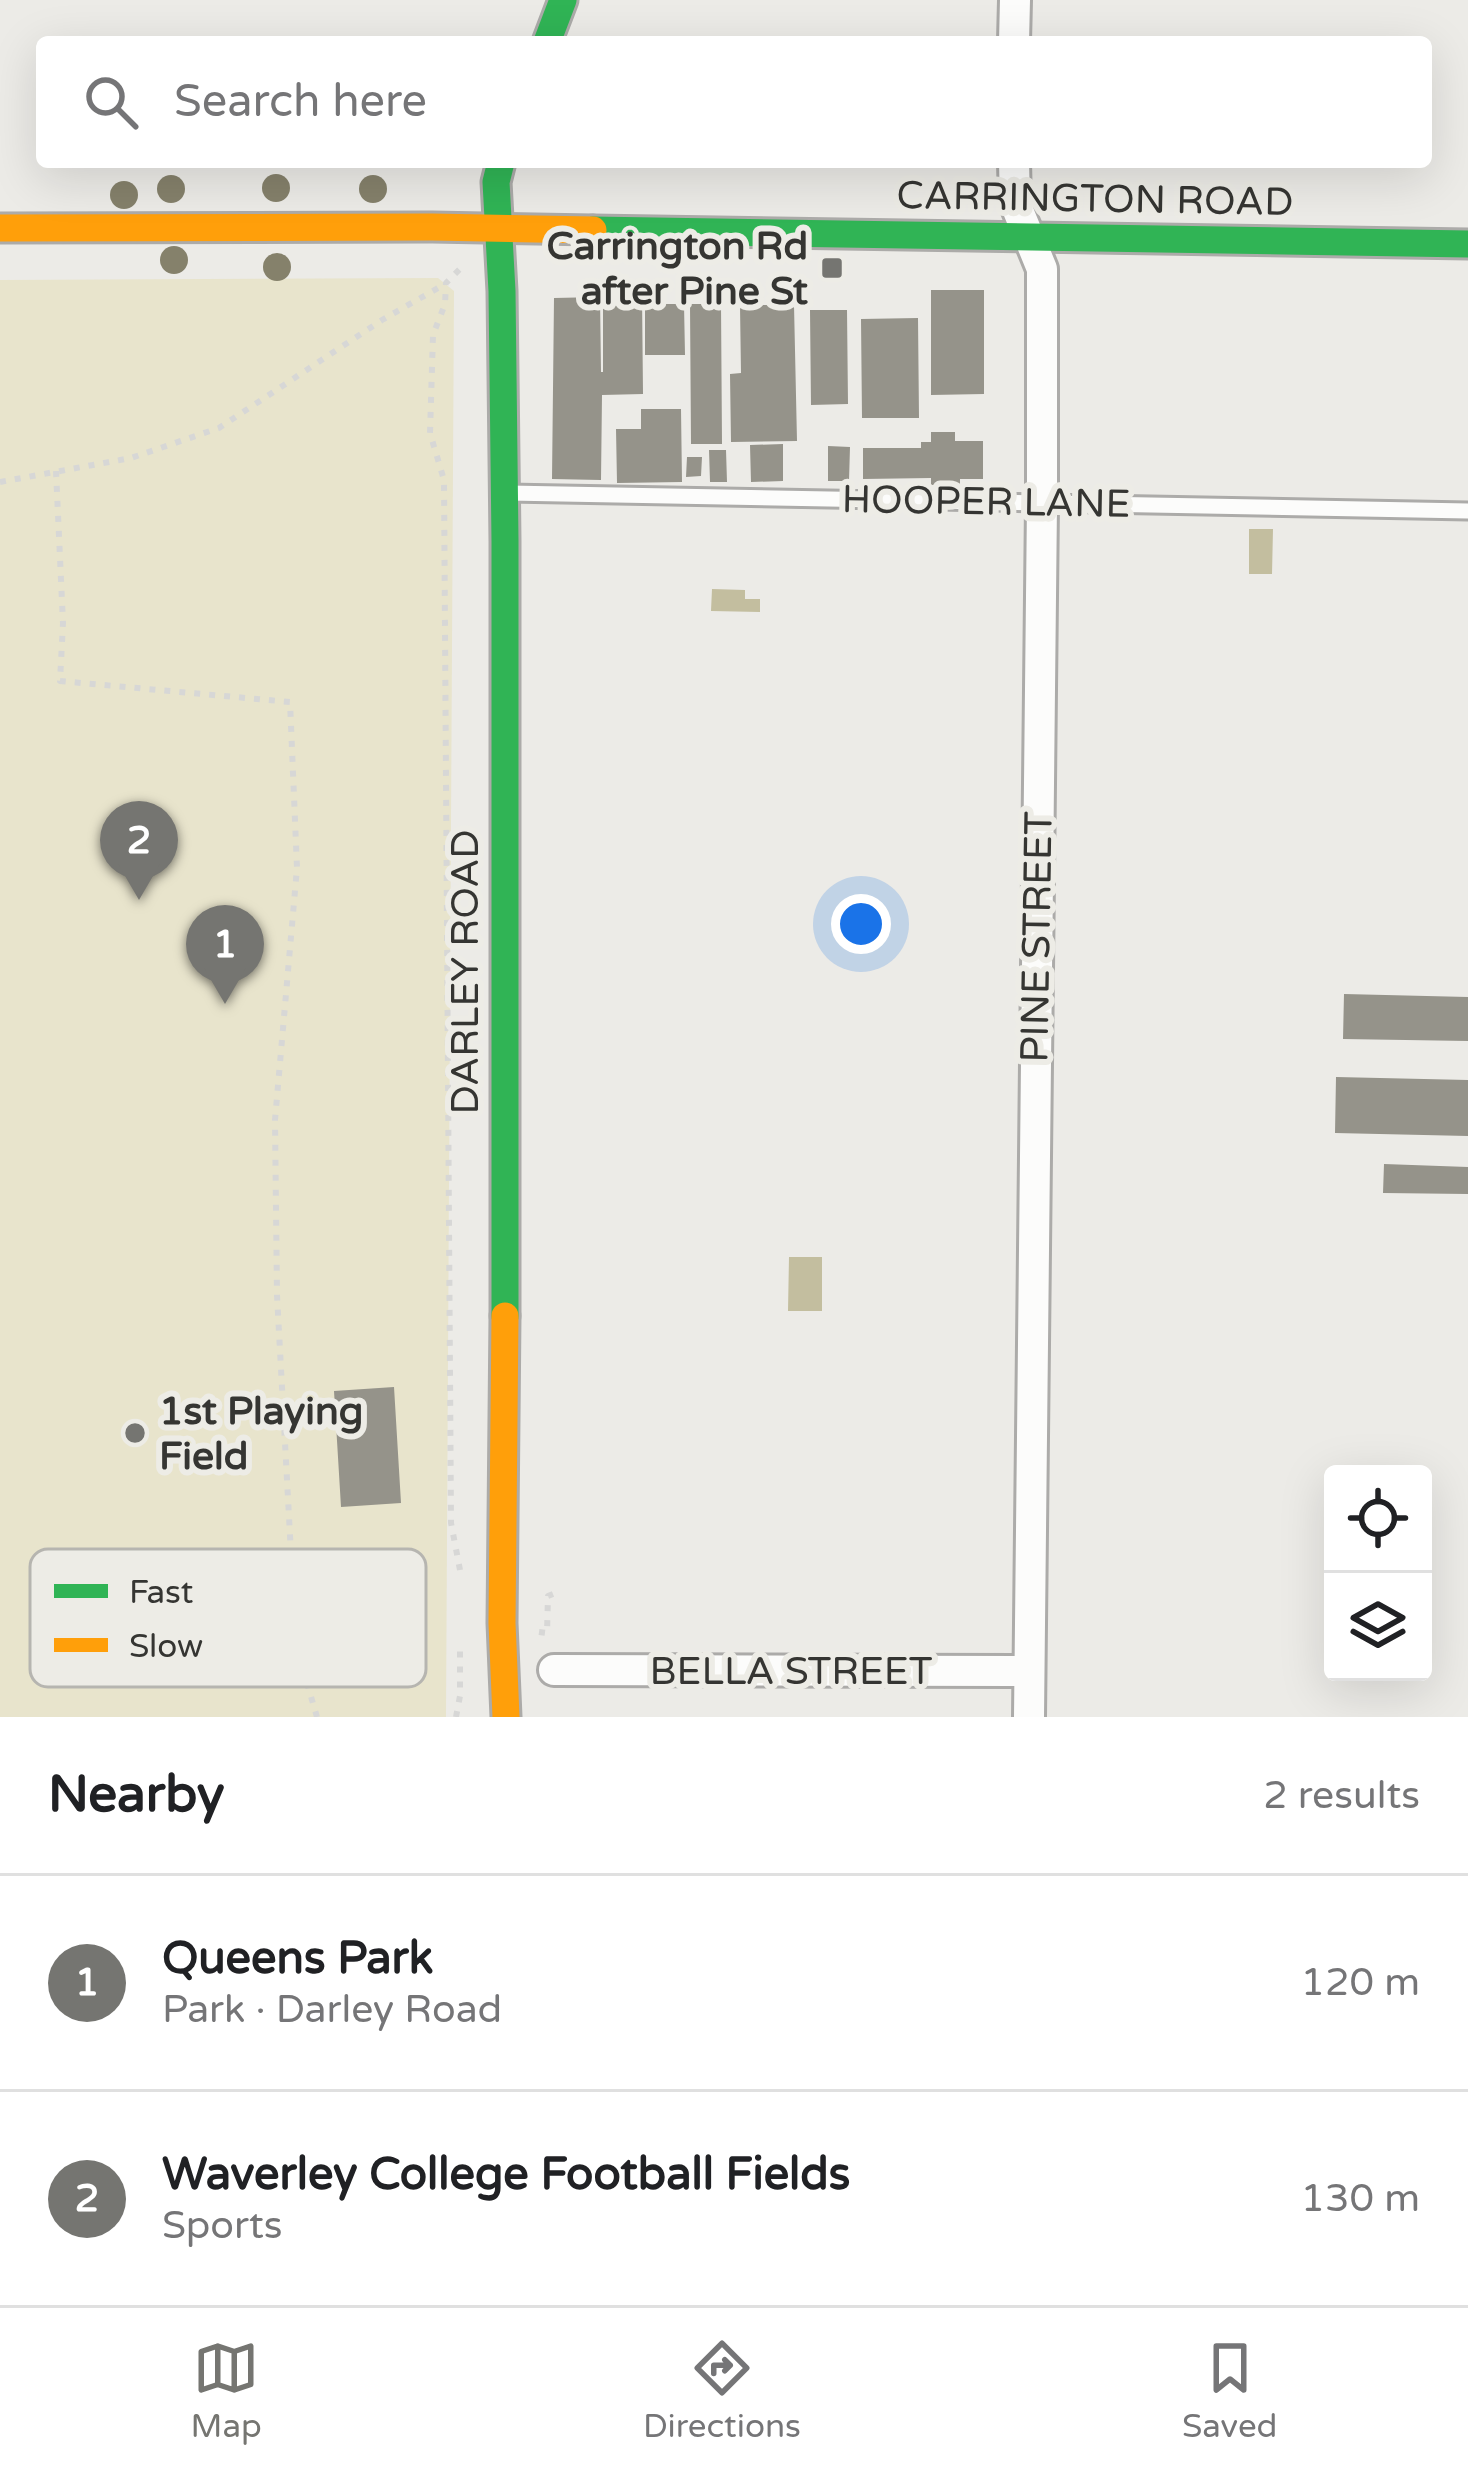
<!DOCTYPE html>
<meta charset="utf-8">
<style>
:root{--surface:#fff;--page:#f6f6f6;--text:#202124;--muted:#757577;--line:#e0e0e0;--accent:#757571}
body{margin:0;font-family:"Varela Round",sans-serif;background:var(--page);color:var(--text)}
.controls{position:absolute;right:36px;bottom:36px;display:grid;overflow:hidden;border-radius:12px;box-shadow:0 12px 48px #0002}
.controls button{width:108px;height:108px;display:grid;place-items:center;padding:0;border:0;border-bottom:3px solid var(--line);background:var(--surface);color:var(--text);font:60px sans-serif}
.you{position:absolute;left:861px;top:924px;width:42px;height:42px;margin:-30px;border:9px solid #fff;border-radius:50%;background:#1a73e8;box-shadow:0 0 0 18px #1a73e833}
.badge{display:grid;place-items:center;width:78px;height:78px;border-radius:50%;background:var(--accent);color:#fff;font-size:39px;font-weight:700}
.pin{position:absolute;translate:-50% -99px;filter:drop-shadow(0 3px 6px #0008)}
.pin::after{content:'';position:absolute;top:63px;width:42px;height:36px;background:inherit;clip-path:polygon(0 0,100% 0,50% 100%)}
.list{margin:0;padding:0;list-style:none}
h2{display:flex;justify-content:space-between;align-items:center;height:156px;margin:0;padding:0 48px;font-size:51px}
h2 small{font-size:39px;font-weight:400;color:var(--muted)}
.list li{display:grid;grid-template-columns:78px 1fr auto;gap:36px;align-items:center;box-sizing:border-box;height:216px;padding:0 48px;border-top:3px solid var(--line)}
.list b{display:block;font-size:45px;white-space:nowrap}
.list p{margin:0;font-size:39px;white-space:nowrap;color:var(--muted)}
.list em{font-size:39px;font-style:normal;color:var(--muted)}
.icon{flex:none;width:66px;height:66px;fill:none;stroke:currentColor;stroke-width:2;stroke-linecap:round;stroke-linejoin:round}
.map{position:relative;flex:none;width:1468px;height:1717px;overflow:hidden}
.search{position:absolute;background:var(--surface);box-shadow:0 12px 48px #0002;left:36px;right:36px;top:36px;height:132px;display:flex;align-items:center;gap:30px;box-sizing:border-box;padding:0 42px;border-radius:12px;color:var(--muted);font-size:45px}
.sheet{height:588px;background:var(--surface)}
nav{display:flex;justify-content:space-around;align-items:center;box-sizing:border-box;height:168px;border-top:3px solid var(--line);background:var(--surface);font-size:33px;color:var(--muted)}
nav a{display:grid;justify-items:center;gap:6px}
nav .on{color:var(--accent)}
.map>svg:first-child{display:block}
</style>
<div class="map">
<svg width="1468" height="1717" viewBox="0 0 1468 1717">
<rect width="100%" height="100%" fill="#ecebe7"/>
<path fill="#e8e4cc" d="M438,278L454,291L446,1717H0V280Z"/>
<path fill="#c3be9f" d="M1249,529H1273L1272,574H1249Z
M712,589L745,590V599H760V612L711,611Z
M789,1257H822V1311H788Z"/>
<path fill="#95938a" d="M931,290H984V394L931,395Z
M603,292H621L622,297H629V294H642L643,394L602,395L601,480L552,479L554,298L600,297L601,372H603Z
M645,304H684L685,355H645Z
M690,304H721L722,444H691Z
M765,305H794L797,441L731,442L730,374L741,373L740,306Z
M810,310H847L848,404L811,405Z
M918,318L919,418H862L861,319Z
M641,409H681L682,482L617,483L616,429H641Z
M931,432H955V441H983V479H960V485H931V478L863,479V448H921V442H931Z
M783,444V481L751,482L750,445Z
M828,446L850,447L849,481H828Z
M709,450H726L727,482H710Z
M687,457H702L701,476L686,477Z
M1344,994L1468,997V1041L1343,1039Z
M1336,1077L1468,1080V1136L1335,1133Z
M1384,1164L1468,1167V1194L1383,1193Z
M394,1387L401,1503L341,1507L334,1391Z"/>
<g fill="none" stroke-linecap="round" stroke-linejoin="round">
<defs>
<path id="lane" d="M507,493L1468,511"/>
<path id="street" d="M1014,42L1015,0
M1014,162L1015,203L1042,269V503L1029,1717
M554,1670L1029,1671"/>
<path id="fast" d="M547,42L563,0
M501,162L496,182L502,291L505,541V1316
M593,230L1468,244"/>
<path id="slow" d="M0,228L432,227L593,230
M505,1316L502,1623L506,1717"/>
</defs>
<use href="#lane" stroke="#acaba9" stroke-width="21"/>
<use href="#street" stroke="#acaba9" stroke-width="36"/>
<use href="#fast" stroke="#acaba9" stroke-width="33"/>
<use href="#slow" stroke="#acaba9" stroke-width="33"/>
<path stroke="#d7d7d6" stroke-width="6" stroke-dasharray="6 9" stroke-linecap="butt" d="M56,471L63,623L60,681L290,702L297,868L275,1120L277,1295L296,1646L317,1717
M0,482L131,458L219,428L382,320L445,284
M460,1570L451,1523L444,480L430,433L433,335L445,304L446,283L461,268
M539,1632L547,1633L548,1596L553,1594
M456,1717L460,1696V1643"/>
<use href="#lane" stroke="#fcfcfb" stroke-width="15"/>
<use href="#street" stroke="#fcfcfb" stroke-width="30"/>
<use href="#fast" stroke="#30b455" stroke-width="27"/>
<use href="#slow" stroke="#ff9f0a" stroke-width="27"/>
</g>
<g fill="#85816b">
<circle cx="276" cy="188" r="14"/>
<circle cx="171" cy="189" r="14"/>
<circle cx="373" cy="189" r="14"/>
<circle cx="124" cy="195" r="14"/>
<circle cx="174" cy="260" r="14"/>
<circle cx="277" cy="267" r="14"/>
</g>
<g fill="#757571" stroke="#edece6" stroke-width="4.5">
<rect x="820" y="256" width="24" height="24" rx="6"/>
<circle cx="135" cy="1433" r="12"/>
</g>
<g text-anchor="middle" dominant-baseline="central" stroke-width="12" stroke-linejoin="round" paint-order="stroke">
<g font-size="39" fill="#353532" stroke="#edece6">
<text transform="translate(1095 199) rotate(1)">CARRINGTON ROAD</text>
<text transform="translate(986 502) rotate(1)">HOOPER LANE</text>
<text transform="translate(1037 937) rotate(-89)">PINE STREET</text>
<text transform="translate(465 972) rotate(-90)">DARLEY ROAD</text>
<text x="791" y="1671">BELLA STREET</text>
</g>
<g font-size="39" font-weight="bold" fill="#353532" stroke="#edece6" text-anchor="end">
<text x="808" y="246">Carrington Rd<tspan x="808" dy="45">after Pine St</tspan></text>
<text x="159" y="1411" text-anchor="start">1st Playing<tspan x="159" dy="45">Field</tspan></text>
</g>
</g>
<rect x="30" y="1549" width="396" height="138" rx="18" fill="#edece6" stroke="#b6b5b0" stroke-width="3"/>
<rect x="54" y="1584" width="54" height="14" fill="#30b455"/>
<rect x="54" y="1638" width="54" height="14" fill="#ff9f0a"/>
<g font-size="33" fill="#353532">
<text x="129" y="1603">Fast</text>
<text x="129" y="1657">Slow</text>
</g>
</svg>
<div class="controls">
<button><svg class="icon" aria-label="locate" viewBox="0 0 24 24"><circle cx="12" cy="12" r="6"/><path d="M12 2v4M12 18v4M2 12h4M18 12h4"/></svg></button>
<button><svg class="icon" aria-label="layers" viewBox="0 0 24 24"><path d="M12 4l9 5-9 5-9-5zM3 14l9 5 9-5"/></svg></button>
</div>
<div class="you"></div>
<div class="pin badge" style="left:225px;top:1004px">1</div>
<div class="pin badge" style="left:139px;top:900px">2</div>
<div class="search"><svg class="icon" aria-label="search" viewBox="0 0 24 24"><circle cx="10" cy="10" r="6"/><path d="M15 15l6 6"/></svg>Search here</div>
</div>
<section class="sheet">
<h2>Nearby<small>2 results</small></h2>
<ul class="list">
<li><span class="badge">1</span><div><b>Queens Park</b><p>Park · Darley Road</p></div><em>120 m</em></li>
<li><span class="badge">2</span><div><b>Waverley College Football Fields</b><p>Sports</p></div><em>130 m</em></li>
</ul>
</section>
<nav>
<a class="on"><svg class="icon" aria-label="map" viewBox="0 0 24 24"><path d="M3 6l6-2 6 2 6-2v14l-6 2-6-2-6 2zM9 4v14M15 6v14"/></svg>Map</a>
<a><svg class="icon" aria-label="directions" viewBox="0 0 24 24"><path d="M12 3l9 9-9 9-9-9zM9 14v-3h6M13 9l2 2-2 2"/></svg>Directions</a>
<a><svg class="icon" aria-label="saved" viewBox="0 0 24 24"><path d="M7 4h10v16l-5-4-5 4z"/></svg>Saved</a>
</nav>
